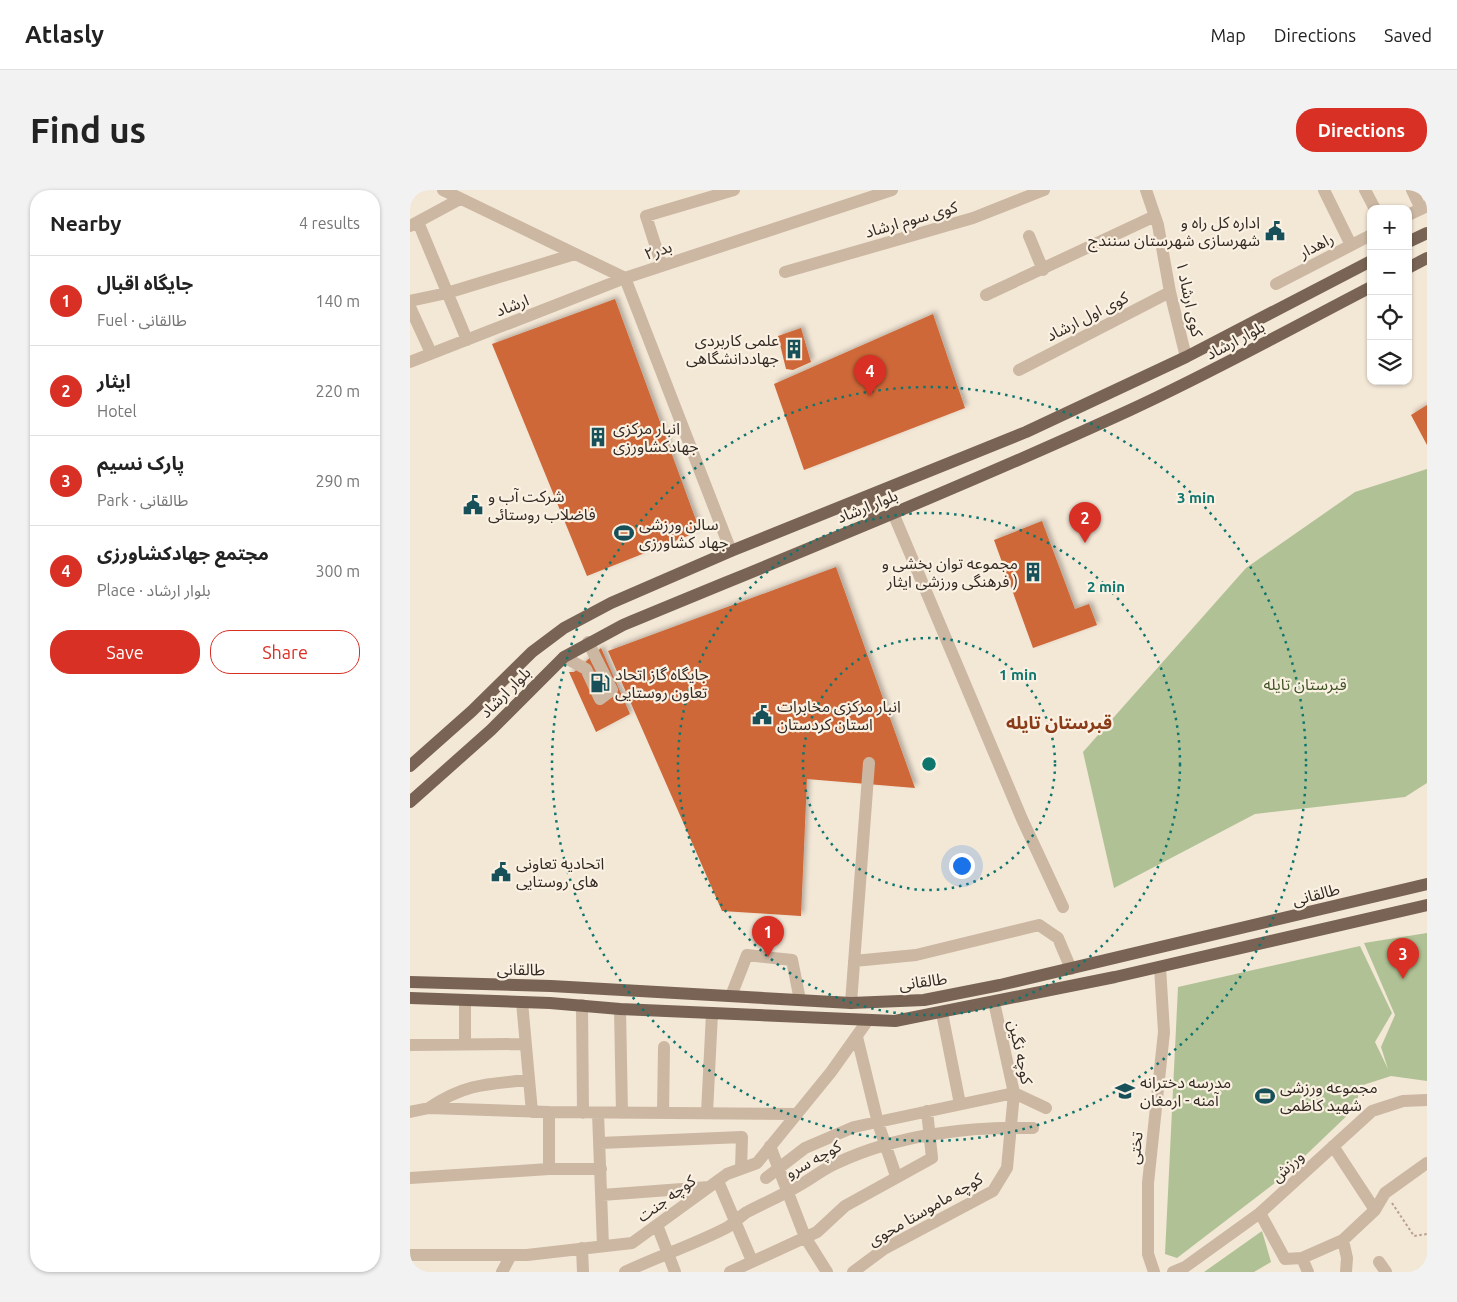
<!DOCTYPE html>
<meta charset="utf-8">
<style>
:root{--surface:#fff;--page:#f2f2f2;--text:#222;--muted:#767676;--line:#e0e0e0;--accent:#d93025}
body{margin:0;font-family:Ubuntu,"Noto Sans Arabic",sans-serif;background:var(--page);color:var(--text)}
.controls{position:absolute;right:15px;top:15px;display:grid;overflow:hidden;border-radius:10px;box-shadow:0 1px 4px #0004}
.controls button{width:45px;height:45px;display:grid;place-items:center;padding:0;border:0;border-bottom:1px solid var(--line);background:var(--surface);color:var(--text);font:25px sans-serif}
.you{position:absolute;left:551px;top:675px;width:18px;height:18px;margin:-12px;border:4px solid #fff;border-radius:50%;background:#1a73e8;box-shadow:0 0 0 8px #1a73e833}
.badge{display:grid;place-items:center;width:32px;height:32px;border-radius:50%;background:var(--accent);color:#fff;font-size:16px;font-weight:700}
.pin{position:absolute;translate:-50% -41px;filter:drop-shadow(0 1px 2px #0008)}
.pin::after{content:'';position:absolute;top:26px;width:18px;height:15px;background:inherit;clip-path:polygon(0 0,100% 0,50% 100%)}
.list{margin:0;padding:0;list-style:none}
h2{display:flex;justify-content:space-between;align-items:center;height:65px;margin:0;padding:0 20px;font-size:21px}
h2 small{font-size:16px;font-weight:400;color:var(--muted)}
.list li{display:grid;grid-template-columns:32px 1fr auto;gap:15px;align-items:center;box-sizing:border-box;height:90px;padding:0 20px;border-top:1px solid var(--line)}
.list b{display:block;font-size:19px;white-space:nowrap}
.list p{margin:0;font-size:16px;white-space:nowrap;color:var(--muted)}
.list em{font-size:16px;font-style:normal;color:var(--muted)}
.actions{display:flex;gap:10px;padding:15px 20px}
.actions a{flex:1;padding:11px 0;border:1px solid var(--accent);border-radius:20px;text-align:center;font-size:18px;color:var(--accent)}
.actions .main{background:var(--accent);color:#fff}
.icon{flex:none;width:28px;height:28px;fill:none;stroke:currentColor;stroke-width:2;stroke-linecap:round;stroke-linejoin:round}
.map{position:relative;flex:none;width:1017px;height:1082px;overflow:hidden;border-radius:20px}
header{display:flex;align-items:center;gap:30px;box-sizing:border-box;height:70px;padding:0 25px;background:var(--surface);border-bottom:1px solid var(--line)}
header strong{font-size:24px}
nav{display:flex;gap:28px;margin-inline-start:auto;font-size:18px}
.intro{display:flex;align-items:center;justify-content:space-between;box-sizing:border-box;height:120px;padding:0 30px}
h1{margin:0;font-size:35px}
.button{padding:12px 22px;border-radius:20px;background:var(--accent);color:#fff;font-size:18px;font-weight:700}
main{display:flex;gap:30px;padding:0 30px}
aside{flex:1;background:var(--surface);border-radius:20px;box-shadow:0 1px 4px #0004}
.map>svg:first-child{display:block}
</style>
<header>
<strong>Atlasly</strong>
<nav><a>Map</a><a>Directions</a><a>Saved</a></nav>
</header>
<div class="intro"><h1>Find us</h1><a class="button">Directions</a></div>
<main>
<aside>
<h2>Nearby<small>4 results</small></h2>
<ul class="list">
<li><span class="badge">1</span><div><b>جایگاه اقبال</b><p>Fuel · طالقانی</p></div><em>140 m</em></li>
<li><span class="badge">2</span><div><b>ایثار</b><p>Hotel</p></div><em>220 m</em></li>
<li><span class="badge">3</span><div><b>پارک نسیم</b><p>Park · طالقانی</p></div><em>290 m</em></li>
<li><span class="badge">4</span><div><b>مجتمع جهادکشاورزی</b><p>Place · بلوار ارشاد</p></div><em>300 m</em></li>
</ul>
<div class="actions"><a class="main">Save</a><a>Share</a></div>
</aside>
<div class="map">
<svg width="1017" height="1082" viewBox="0 0 1017 1082">
<defs>
<filter id="shadow"><feDropShadow dx="3" dy="-3" stdDeviation="2.5" flood-color="#0004"/></filter>
</defs>
<rect width="100%" height="100%" fill="#f3e7d6"/>
<path fill="#b0c295" d="M1017,279V593L995,607L845,624L704,698L673,562L836,378L945,302Z
M1017,743V891L981,886L950,896L946,917L874,986L767,1068L755,1064L768,797L950,756L982,823L965,852L978,879L971,857L985,825L954,753Z
M852,1041L861,1072L844,1082H794Z"/>
<path fill="#cf6737" filter="url(#shadow)" d="M205,109L290,341L177,386L82,154Z
M523,124L555,218L394,280L364,194Z
M391,138L401,172L383,180L376,179L368,146Z
M1017,215V255L1001,225Z
M632,331L665,419L679,414L687,435L623,458L584,350Z
M426,377L505,598L397,589L391,726L312,721L198,461Z
M191,458L220,524L186,542L159,482H164Z"/>
<g fill="none" stroke-linecap="round" stroke-linejoin="round">
<path stroke="#b7a18c" stroke-width="2" stroke-dasharray="2.5 2.5" stroke-linecap="butt" d="M982,1013L1004,1046L1017,1044"/>
<path stroke="#cbb7a2" stroke-width="12" d="M33,0L215,88L482,0
M736,0L748,35L760,102L776,167
M914,0L941,55
M955,0L965,19
M1002,0L1011,19
M998,25L1017,16
M8,32L57,150
M0,36L50,9
M619,46L633,80
M252,76L236,26L324,0
M375,82L563,28L634,0
M866,94L961,45
M576,105L745,26
M0,111L37,103L165,64
M0,117L21,163
M0,172L215,88L321,361
M609,180L760,102
M483,323L612,629L653,717
M154,467L176,479L190,509L202,500L178,452
M444,771L506,765L629,735L648,748L661,779
M321,806L337,765L382,770L390,810
M55,810V854
M112,812L122,922
M441,813L459,573
M172,815L173,923
M210,819L212,923
M532,823L550,914
M447,847L468,933L486,986
M0,855L114,854
M19,918C54,894 77,894 118,890
M0,922L19,918L139,922L387,924
M188,923L193,1056
M253,923L254,857
M297,923L302,823
M190,953L332,947L331,979
M360,956L395,1047L417,1082
M923,956L965,1020
M139,979V922
M0,988L139,979H191
M356,988L395,958L444,937L604,903L636,918
M308,991L342,1071
M192,1005L299,997
M850,1023L875,1069L892,1068L898,1082
M247,1035L265,1082
M933,1050L937,1068L936,1082
M172,1058L173,1082
M0,1065H117L222,1053L317,984L347,973L421,882L458,830
M892,1068L933,1050L965,1020L975,1003L1017,973
M969,1072L976,1082
M92,1082L101,1065
M215,1082C249,1066 283,1055 316,1038C324,1034 330,1026 337,1022C354,1013 371,1006 388,996C401,989 413,979 427,973C486,945 559,936 623,938
M320,1082L407,1042L435,1016L522,968L517,921
M443,1082L474,1059L583,1001L597,978L604,903L584,812
M744,1082L738,1064V993L754,842L750,777
M763,1082L775,1077L850,1023L962,921L993,911L1017,910"/>
<path stroke="#786354" stroke-width="12" d="M998,52L1017,43
M998,78L1017,68
M457,306L466,330
M0,576L62,521L122,462L154,438L201,413L321,361L616,242L776,167L961,71
M0,612L81,540L154,467L213,435C382,365 552,297 718,221C801,183 880,139 961,97
M0,792L141,796L441,813L514,810L590,795L1017,694
M0,808L140,813L210,819L485,831L705,787L1017,715"/>
</g>
<g fill="none" stroke="#0f766e" stroke-width="2.5" stroke-dasharray="2.5 5">
<circle cx="519" cy="574" r="126"/>
<circle cx="519" cy="574" r="251"/>
<circle cx="519" cy="574" r="377"/>
</g>
<defs>
<symbol id="civic-bare" viewBox="-9 -9 18 18"><path d="M-.6-6.5H3V-4.5H.6V-3L4-1V1h2V6H-6V1h2V-1L-.6-3ZM-1.2 2.5V6h2.4V2.5Z" fill="#185059" stroke="#faf1e3" stroke-width="2.5" paint-order="stroke"/></symbol>
<symbol id="building-bare" viewBox="-9 -9 18 18"><path d="M-4-6H4V6H1V3H-1V6H-4ZM-2.5-4.3h1.7v1.8h-1.7ZM.8-4.3h1.7v1.8H.8ZM-2.5-1h1.7V.8h-1.7ZM.8-1h1.7V.8H.8Z" fill="#185059" stroke="#faf1e3" stroke-width="2.5" paint-order="stroke"/></symbol>
<symbol id="stadium-bare" viewBox="-9 -9 18 18"><path d="M0-5a6.5 5 0 1 0 0 10a6.5 5 0 1 0 0-10ZM-3.5-1.8h7v3.6h-7Z" fill="#185059" stroke="#faf1e3" stroke-width="2.5" paint-order="stroke"/></symbol>
<symbol id="fuel-bare" viewBox="-9 -9 18 18"><path d="M-5.5-6h7V0h2V4h1.3V-2.5L3-4.5l.8-.8L6-3V5H2.5V1h-1V6h-7ZM-4.2-4.7v3.2H.2V-4.7Z" fill="#185059" stroke="#faf1e3" stroke-width="2.5" paint-order="stroke"/></symbol>
<symbol id="school-bare" viewBox="-9 -9 18 18"><path d="M0-5L7-2L0 1L-7-2ZM-4 1L0 2.5L4 1V4Q0 6-4 4Z" fill="#185059" stroke="#faf1e3" stroke-width="2.5" paint-order="stroke"/></symbol>
</defs>
<g fill-rule="evenodd">
<use href="#civic-bare" x="851" y="27" width="28" height="28"/>
<use href="#building-bare" x="370" y="145" width="28" height="28"/>
<use href="#building-bare" x="174" y="233" width="28" height="28"/>
<use href="#civic-bare" x="49" y="301" width="28" height="28"/>
<use href="#stadium-bare" x="200" y="329" width="28" height="28"/>
<use href="#building-bare" x="609" y="368" width="28" height="28"/>
<use href="#fuel-bare" x="176" y="479" width="28" height="28"/>
<use href="#civic-bare" x="338" y="511" width="28" height="28"/>
<use href="#civic-bare" x="77" y="668" width="28" height="28"/>
<use href="#school-bare" x="701" y="887" width="28" height="28"/>
<use href="#stadium-bare" x="841" y="892" width="28" height="28"/>
</g>
<g text-anchor="middle" dominant-baseline="central" stroke-width="4.5" stroke-linejoin="round" paint-order="stroke">
<g font-size="16" fill="#352b25" stroke="#faf1e3">
<text transform="translate(501 29) rotate(-16)">کوی سوم ارشاد</text>
<text transform="translate(906 55) rotate(-27)">راهدار</text>
<text transform="translate(248 60) rotate(-18)">بدر۲</text>
<text transform="translate(780 109) rotate(78)">کوی ارشاد ۱</text>
<text transform="translate(102 115) rotate(-21)">ارشاد</text>
<text transform="translate(677 126) rotate(-27)">کوی اول ارشاد</text>
<text transform="translate(825 150) rotate(-28)">بلوار ارشاد</text>
<text transform="translate(457 316) rotate(-22)">بلوار ارشاد</text>
<text transform="translate(95 502) rotate(-45)">بلوار ارشاد</text>
<text transform="translate(906 704) rotate(-14)">طالقانی</text>
<text transform="translate(111 779) rotate(1)">طالقانی</text>
<text transform="translate(513 791) rotate(-7)">طالقانی</text>
<text transform="translate(611 862) rotate(78)">کوچه نگین</text>
<text transform="translate(725 958) rotate(-84)">تختی</text>
<text transform="translate(403 969) rotate(-29)">کوچه سرو</text>
<text transform="translate(877 976) rotate(-43)">ورزش</text>
<text transform="translate(256 1008) rotate(-36)">کوچه جنت</text>
<text transform="translate(515 1019) rotate(-30)">کوچه ماموستا محوی</text>
</g>
<g font-size="16" fill="#352b25" stroke="#faf1e3" text-anchor="start">
<text x="850" y="32" text-anchor="end">اداره کل راه و<tspan x="850" dy="18">شهرسازی شهرستان سنندج</tspan></text>
<text x="369" y="150" text-anchor="end">علمی کاربردی<tspan x="369" dy="18">جهاددانشگاهی</tspan></text>
<text x="203" y="238">انبار مرکزی<tspan x="203" dy="18">جهادکشاورزی</tspan></text>
<text x="78" y="306">شرکت آب و<tspan x="78" dy="18">فاضلاب روستائی</tspan></text>
<text x="229" y="334">سالن ورزشی<tspan x="229" dy="18">جهاد کشاورزی</tspan></text>
<text x="608" y="373" text-anchor="end">مجموعه توان بخشی و<tspan x="608" dy="18">فرهنگی ورزشی ایثار )</tspan></text>
<text x="205" y="484">جایگاه گاز اتحاد<tspan x="205" dy="18">تعاون روستایی</tspan></text>
<text x="367" y="516">انبار مرکزی مخابرات<tspan x="367" dy="18">استان کردستان</tspan></text>
<text x="106" y="673">اتحادیه تعاونی<tspan x="106" dy="18">های روستایی</tspan></text>
<text x="730" y="892">مدرسه دخترانه<tspan x="730" dy="18">آمنه - ارمغان</tspan></text>
<text x="870" y="897">مجموعه ورزشی<tspan x="870" dy="18">شهید کاظمی</tspan></text>
</g>
<g font-size="16" fill="#415527" stroke="#faf1e3">
<text x="895" y="494">قبرستان تایله</text>
</g>
<g font-size="18" font-weight="bold" fill="#8a3b18" stroke="#faf1e3">
<text x="649" y="532">قبرستان تایله</text>
</g>
</g>
<circle cx="519" cy="574" r="8" fill="#0f766e" stroke="#faf1e3" stroke-width="2.5"/>
<g font-size="15" text-anchor="middle" font-weight="bold" fill="#0f766e" stroke="#faf1e3" stroke-width="4.5" stroke-linejoin="round" paint-order="stroke">
<text x="786" y="313">3 min</text>
<text x="696" y="402">2 min</text>
<text x="608" y="490">1 min</text>
</g>
</svg>
<div class="controls">
<button>+</button>
<button>−</button>
<button><svg class="icon" aria-label="locate" viewBox="0 0 24 24"><circle cx="12" cy="12" r="6"/><path d="M12 2v4M12 18v4M2 12h4M18 12h4"/></svg></button>
<button><svg class="icon" aria-label="layers" viewBox="0 0 24 24"><path d="M12 4l9 5-9 5-9-5zM3 14l9 5 9-5"/></svg></button>
</div>
<div class="you"></div>
<div class="pin badge" style="left:358px;top:767px">1</div>
<div class="pin badge" style="left:675px;top:353px">2</div>
<div class="pin badge" style="left:993px;top:789px">3</div>
<div class="pin badge" style="left:460px;top:206px">4</div>
</div>
</main>
